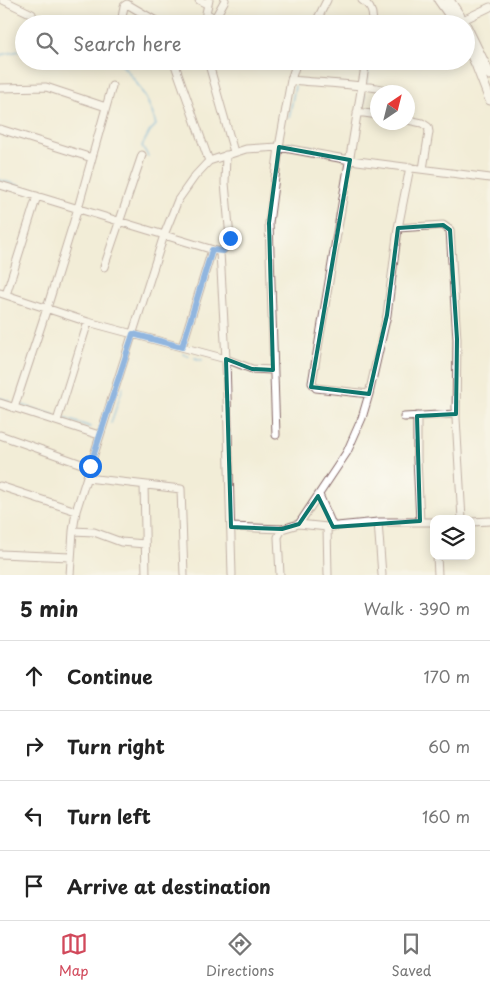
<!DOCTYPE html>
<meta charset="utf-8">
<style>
:root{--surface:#fff;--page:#f6f6f6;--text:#222;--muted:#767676;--line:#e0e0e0;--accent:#d1495b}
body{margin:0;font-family:"Playpen Sans",sans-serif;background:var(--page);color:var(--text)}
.controls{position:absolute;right:15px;bottom:15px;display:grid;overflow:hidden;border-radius:10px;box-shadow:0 2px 12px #0003}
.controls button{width:45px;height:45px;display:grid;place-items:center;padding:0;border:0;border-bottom:1px solid var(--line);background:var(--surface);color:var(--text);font:25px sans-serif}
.compass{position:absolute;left:370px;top:85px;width:45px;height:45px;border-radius:50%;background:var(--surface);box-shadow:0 2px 12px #0003;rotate:35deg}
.stop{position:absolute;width:15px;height:15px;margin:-11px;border:4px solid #1a73e8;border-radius:50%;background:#fff}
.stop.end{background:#1a73e8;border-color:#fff;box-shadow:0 1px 5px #0008}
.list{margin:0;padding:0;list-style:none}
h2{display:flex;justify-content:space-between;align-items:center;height:65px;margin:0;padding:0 20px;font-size:21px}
h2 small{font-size:16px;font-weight:400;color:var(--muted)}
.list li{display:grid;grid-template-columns:32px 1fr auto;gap:15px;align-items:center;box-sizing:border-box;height:70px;padding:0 20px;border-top:1px solid var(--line)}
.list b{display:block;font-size:19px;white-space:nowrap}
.list em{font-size:16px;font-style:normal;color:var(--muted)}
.icon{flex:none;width:28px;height:28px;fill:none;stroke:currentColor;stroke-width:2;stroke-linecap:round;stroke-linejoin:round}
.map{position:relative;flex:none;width:490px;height:575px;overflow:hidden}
.search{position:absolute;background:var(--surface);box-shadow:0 2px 12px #0003;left:15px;right:15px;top:15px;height:55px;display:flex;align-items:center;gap:12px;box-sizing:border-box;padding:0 18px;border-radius:28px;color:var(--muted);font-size:19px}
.sheet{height:345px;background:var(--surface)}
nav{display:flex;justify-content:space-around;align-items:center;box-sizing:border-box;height:70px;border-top:1px solid var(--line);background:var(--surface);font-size:14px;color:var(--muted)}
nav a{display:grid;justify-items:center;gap:2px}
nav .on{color:var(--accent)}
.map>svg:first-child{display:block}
</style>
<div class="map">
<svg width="490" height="575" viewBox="0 0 490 575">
<rect width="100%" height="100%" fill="#fdfcf7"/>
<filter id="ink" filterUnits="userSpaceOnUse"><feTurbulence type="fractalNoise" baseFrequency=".02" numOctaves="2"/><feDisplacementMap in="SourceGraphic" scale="10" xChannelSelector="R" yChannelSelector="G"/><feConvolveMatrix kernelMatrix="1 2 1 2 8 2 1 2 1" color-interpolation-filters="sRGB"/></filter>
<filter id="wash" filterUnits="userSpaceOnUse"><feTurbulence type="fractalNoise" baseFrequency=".0096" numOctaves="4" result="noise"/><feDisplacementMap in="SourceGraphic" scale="20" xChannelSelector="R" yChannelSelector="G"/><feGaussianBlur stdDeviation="1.12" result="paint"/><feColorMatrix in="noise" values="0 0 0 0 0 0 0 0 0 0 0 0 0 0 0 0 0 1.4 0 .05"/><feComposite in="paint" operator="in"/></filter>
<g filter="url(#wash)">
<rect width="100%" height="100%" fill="#f2edd7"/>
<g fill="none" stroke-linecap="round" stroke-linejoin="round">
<path stroke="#5fa8d6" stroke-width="2" d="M0,55L24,50
M118,61C135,77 151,103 156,125L150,131L142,146L148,156
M204,61L205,68
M367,83L370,61
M362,111L365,94
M289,118L295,86
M289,143L314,147
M356,146L360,120
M322,148L326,149
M329,150L343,152
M0,180L21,186
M183,354L189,356
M195,358L202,360
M0,398L10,401
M22,405L54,415
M63,418L91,427
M111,423L123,387"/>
</g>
</g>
<g filter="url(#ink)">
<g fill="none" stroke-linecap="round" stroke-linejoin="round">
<defs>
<path id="minor" d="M3,0L32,14
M199,0L207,4
M362,0C371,6 374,13 372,24
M206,13L224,24
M215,18L225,0
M459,22L490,7
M78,24L90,22L97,24
M121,24L124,6L127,4L161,24
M206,24V13L209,0
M315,24L327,0
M208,61L234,152
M366,61L312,383L316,388L369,394
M174,62L209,161
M291,80C307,82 386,86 392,92
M0,88L46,87L106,107
M357,112L378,115
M408,120L422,123L428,127L429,132L423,169
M0,129L92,158
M0,185L220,252L226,359L232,575
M398,228L443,225L450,230L457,339L456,418L462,519
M220,252L228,245L230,238L225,183L226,155
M104,267L142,155
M0,293L88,322L226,359L252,369L273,370
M6,295L37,196
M182,347L212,250
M0,403L99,435
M14,408L47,308L78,208L112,86
M417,416V458L420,521
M404,417L456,414
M57,421L88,322
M0,435L90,467
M276,435L269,223L279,147L291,80L297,61
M87,478L181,489L184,575
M144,485L146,575
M0,486L76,511
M319,495L333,527
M378,522L382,575
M471,522L490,521
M299,524L327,527L378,522H434
M231,527L282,529
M327,527L328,575
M73,531L94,532L121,542L145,544
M0,554L70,557
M437,556L438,575
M70,575L73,531L76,511L164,235L178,200L195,176L209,161L246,149L279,147L350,160L490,178
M280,575L278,537L282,529L299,524L347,452L362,418L369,394L387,315L398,228L410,167"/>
<path id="major" d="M439,0L456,24
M449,0L465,24
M466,26L490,75
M466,44L476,64L490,100"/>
</defs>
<use href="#minor" stroke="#856767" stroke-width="9"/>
<use href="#major" stroke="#856767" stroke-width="11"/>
<use href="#minor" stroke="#fff" stroke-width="7"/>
<use href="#major" stroke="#fff" stroke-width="9"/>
</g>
</g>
<g fill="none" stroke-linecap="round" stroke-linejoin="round" filter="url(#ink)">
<path stroke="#1a73e8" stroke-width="6" d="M90,466L133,334L182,347L212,250L223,251L228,245L230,238"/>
</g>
<path d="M0 0H490V575H0ZM279,147L350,160L311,387L369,394L387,315L398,228L443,225L450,230L457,339L456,414L417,416L420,521L333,527L318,496L299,524L282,529L231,527L226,359L252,369L273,370L269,223Z" fill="#f2edd7" fill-opacity=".55" fill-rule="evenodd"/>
<path fill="none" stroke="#0f766e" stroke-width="4" stroke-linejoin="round" d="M279,147L350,160L311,387L369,394L387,315L398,228L443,225L450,230L457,339L456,414L417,416L420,521L333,527L318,496L299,524L282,529L231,527L226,359L252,369L273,370L269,223Z"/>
</svg>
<div class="controls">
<button><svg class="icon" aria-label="layers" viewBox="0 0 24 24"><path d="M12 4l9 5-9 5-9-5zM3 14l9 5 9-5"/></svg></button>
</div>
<svg class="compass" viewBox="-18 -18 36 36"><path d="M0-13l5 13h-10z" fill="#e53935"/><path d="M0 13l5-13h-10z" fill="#767676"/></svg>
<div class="stop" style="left:90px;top:466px"></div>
<div class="stop end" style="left:230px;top:238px"></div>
<div class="search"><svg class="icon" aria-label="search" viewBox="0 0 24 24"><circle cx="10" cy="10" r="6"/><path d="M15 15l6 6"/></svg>Search here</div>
</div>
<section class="sheet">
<h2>5 min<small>Walk · 390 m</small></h2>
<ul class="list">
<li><svg class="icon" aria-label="ahead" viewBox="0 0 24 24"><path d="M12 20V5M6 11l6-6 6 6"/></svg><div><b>Continue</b></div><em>170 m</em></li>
<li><svg class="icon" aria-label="right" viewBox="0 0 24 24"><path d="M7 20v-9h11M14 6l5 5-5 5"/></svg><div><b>Turn right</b></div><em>60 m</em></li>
<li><svg class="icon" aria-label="left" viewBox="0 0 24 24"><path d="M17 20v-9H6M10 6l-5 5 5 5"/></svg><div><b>Turn left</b></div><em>160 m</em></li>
<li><svg class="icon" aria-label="arrive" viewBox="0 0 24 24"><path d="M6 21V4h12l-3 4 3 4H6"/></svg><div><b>Arrive at destination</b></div></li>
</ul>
</section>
<nav>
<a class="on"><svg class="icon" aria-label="map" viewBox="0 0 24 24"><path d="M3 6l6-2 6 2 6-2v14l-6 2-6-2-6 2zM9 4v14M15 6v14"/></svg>Map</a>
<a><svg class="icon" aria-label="directions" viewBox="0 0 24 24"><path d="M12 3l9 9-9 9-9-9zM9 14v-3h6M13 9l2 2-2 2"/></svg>Directions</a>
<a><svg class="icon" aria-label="saved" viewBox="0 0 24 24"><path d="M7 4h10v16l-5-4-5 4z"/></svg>Saved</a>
</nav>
